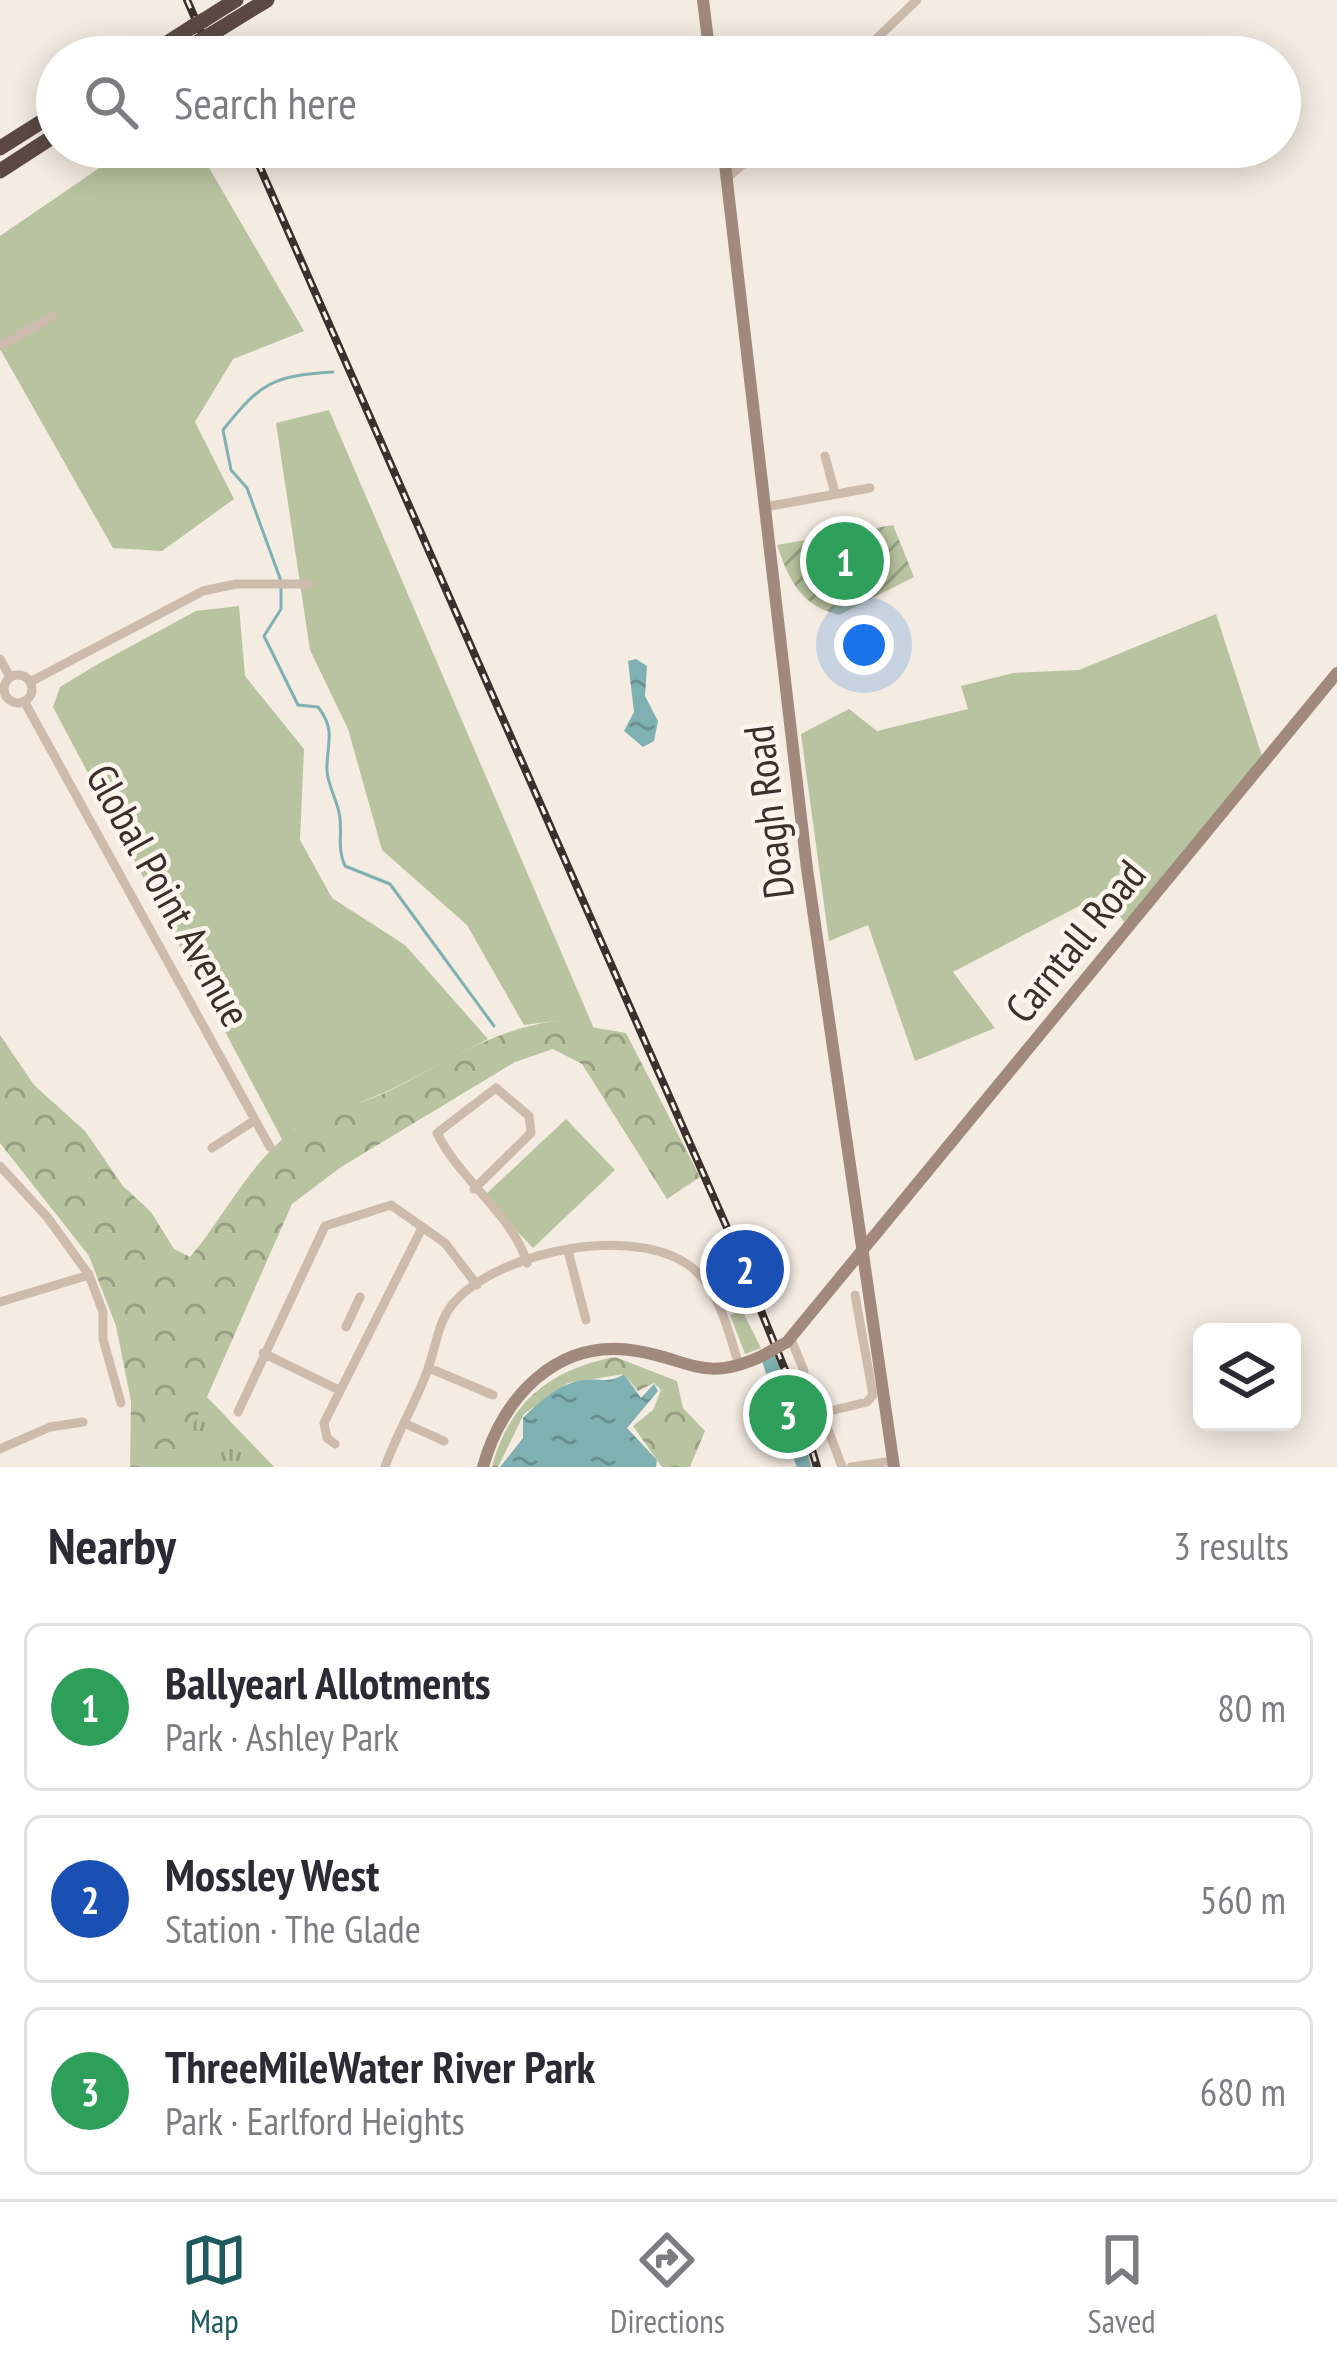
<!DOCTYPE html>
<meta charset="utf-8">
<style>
:root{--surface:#fff;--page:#f7f7f7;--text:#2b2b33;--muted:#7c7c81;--line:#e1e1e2;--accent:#1f5a5e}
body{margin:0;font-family:"PT Sans Narrow",sans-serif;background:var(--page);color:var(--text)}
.controls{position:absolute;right:36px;bottom:36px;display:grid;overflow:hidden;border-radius:18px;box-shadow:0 6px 30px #0003}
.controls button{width:108px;height:108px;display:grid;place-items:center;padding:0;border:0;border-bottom:3px solid var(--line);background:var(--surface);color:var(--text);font:60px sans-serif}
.you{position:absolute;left:864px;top:645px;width:42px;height:42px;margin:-30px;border:9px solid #fff;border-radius:50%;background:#1a73e8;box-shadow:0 0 0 18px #1a73e833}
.badge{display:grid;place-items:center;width:78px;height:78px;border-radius:50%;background:var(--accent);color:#fff;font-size:39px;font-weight:700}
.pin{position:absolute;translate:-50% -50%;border:6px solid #fff;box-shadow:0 3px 12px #0006}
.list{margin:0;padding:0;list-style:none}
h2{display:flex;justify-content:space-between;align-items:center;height:156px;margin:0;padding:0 48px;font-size:51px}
h2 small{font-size:39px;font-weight:400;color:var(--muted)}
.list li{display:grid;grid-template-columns:78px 1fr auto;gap:36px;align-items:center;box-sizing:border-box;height:168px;margin:0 24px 24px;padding:0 24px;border:3px solid var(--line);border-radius:18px}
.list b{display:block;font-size:45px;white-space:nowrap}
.list p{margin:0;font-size:39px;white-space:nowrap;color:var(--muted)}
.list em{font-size:39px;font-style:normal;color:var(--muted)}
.icon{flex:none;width:66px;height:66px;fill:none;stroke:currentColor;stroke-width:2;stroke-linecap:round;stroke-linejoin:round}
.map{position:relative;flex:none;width:1337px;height:1467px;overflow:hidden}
.search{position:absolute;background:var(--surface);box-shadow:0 6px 30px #0003;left:36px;right:36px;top:36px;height:132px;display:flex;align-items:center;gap:30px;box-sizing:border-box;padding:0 42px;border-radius:66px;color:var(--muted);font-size:45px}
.sheet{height:732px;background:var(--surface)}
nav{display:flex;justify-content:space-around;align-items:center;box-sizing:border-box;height:168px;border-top:3px solid var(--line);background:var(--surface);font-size:33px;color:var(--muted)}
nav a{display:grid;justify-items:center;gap:6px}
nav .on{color:var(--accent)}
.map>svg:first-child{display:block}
</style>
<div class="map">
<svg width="1337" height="1467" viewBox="0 0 1337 1467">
<defs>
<pattern id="forest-crowns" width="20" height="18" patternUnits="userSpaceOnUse" patternTransform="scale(3)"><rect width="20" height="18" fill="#b8c4a0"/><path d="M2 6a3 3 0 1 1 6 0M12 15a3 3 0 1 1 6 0" fill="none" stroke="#97a083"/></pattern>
<pattern id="park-tufts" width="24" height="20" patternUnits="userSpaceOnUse" patternTransform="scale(3)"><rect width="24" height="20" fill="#b8c4a0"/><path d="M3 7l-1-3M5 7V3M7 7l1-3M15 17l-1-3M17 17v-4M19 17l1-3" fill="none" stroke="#97a083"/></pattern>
<pattern id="garden-furrows" width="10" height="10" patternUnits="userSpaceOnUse" patternTransform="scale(3)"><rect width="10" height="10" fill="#b8c4a0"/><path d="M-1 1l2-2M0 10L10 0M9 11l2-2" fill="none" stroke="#97a083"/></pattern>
<pattern id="water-ripples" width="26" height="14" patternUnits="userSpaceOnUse" patternTransform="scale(3)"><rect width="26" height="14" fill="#7fb0b2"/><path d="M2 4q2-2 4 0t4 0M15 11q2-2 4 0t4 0" fill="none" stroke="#699091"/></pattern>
</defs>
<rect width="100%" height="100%" fill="#f4ebe1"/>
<path fill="#b8c4a0" d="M130,147H197L304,331L233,359L195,422L234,499L162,551L113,548L0,349V236Z
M329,410L595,1031L555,1021L524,1025L467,925L382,850L348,729L310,650L276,423Z
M239,606L245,676L304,749L300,840L332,898L405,945L488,1039L388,1091L295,1129L283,1141L53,707L60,687L98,664L196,611Z
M1216,614L1262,756L1126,924L1102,894L953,972L995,1028L915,1061L868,925L829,941L801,734L849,709L877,731L968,709L961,686L1013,673L1079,670Z
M566,1119L615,1170L533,1248L484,1196Z
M742,1310L761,1348L745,1354L730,1315Z"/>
<path fill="url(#forest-crowns)" d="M555,1021L626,1033L700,1177L667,1199L582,1064L553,1049L515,1062L341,1167L292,1204L207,1397L274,1467H130L131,1401L116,1326L89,1256L0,1143V1035L34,1085L85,1131L123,1186L151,1212L174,1249L190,1257C226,1215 248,1164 294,1130C319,1111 358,1106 387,1092C443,1064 491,1030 555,1021Z
M615,1357L677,1381L683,1408L705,1431L690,1467H662L633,1426L653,1410L661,1390L654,1383L638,1391L624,1374L568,1383L524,1414L498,1467H492C509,1402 551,1369 615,1357Z"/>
<path fill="url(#park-tufts)" d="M777,1354L812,1467H798L765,1361Z
M206,1397L274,1467H174Z"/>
<path fill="url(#garden-furrows)" d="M893,525L914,577L839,615C801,606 789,580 777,545Z"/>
<path fill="url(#water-ripples)" d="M636,659L647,666L645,696L658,721L654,741L643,747L624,731L634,712L628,661Z
M624,1374L641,1398L654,1384L658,1391L627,1428L657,1460L656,1467H500L523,1438V1418C540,1401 560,1383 584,1380C601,1378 609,1384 624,1374Z"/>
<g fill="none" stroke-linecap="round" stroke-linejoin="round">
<path stroke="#7fb0b2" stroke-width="3" d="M333,372C273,376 261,382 223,430L231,470L247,488L281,581V609L264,636L298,705L318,707C337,731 326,745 327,771C328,787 339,803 340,819C342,838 337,847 345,866L390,884L494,1026"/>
<path stroke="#7fb0b2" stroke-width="14" d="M769,1360L804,1467"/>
<path stroke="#cdbbac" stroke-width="9" d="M857,57L917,0
M727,178L763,147
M0,346L53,316
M825,456L835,493
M765,507L870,488
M0,659L10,677
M4 689a14 14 0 1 1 28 0a14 14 0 1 1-28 0Z
M30,682L203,591L236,584H309
M24,701L270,1147
M212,1148L255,1120
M0,1166L48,1218L89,1275L103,1312V1339L121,1403
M474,1189L531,1133L529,1116L496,1088L437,1133C459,1179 513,1215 527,1263
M568,1251L586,1320
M0,1302L89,1275
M346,1327L360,1297
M791,1339L804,1371
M263,1353L339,1390
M429,1368L493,1395
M238,1412L325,1226L391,1205L445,1243L477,1285
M404,1423L444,1441
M335,1444L327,1438L324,1423L422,1228
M0,1449L50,1427L83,1422
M385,1467C396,1435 414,1406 426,1374C435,1353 437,1323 452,1305C496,1250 645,1220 698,1273C721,1297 729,1334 739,1365
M842,1467L822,1413L867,1402L873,1395L855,1295
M851,1467L893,1461"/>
<path stroke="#a18a7d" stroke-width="12" d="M703,0L710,57
M723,147L807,869L894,1467
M787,1342L1337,673
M483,1467C502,1397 558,1337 637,1351C692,1360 703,1383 762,1356"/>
<path stroke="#5c4a42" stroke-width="15" d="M204,20L236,0
M210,35L267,0
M145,57L192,27
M175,57L198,42
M0,148L57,112
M0,171L57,134"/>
<defs>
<path id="rail" d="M187,0L212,57
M251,147L732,1239L796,1397L817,1467"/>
</defs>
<use href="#rail" stroke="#3b302b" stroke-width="8"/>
<use href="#rail" stroke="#fbf5ee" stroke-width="3" stroke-dasharray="9" stroke-linecap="butt"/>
<path stroke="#a18a7d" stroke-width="12" d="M762,1356L787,1342"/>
<path stroke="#5c4a42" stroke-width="15" d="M192,27L204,20
M198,42L210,35"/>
</g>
<g text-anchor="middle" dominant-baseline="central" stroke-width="9" stroke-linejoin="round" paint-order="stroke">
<g font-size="42" fill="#3b302b" stroke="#fbf5ee">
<text transform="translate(768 812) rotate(-97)">Doagh Road</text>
<text transform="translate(169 895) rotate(61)">Global Point Avenue</text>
<text transform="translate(1075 941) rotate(-51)">Carntall Road</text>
</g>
</g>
</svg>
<div class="controls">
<button><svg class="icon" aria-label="layers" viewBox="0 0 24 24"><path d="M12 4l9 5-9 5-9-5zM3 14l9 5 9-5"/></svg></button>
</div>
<div class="you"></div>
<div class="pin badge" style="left:845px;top:561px;background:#2e9e5b">1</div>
<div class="pin badge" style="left:745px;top:1269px;background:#1a4fb4">2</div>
<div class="pin badge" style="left:788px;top:1414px;background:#2e9e5b">3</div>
<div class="search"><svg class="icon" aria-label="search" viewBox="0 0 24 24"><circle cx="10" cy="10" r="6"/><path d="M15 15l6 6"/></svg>Search here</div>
</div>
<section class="sheet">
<h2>Nearby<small>3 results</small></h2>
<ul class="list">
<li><span class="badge" style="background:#2e9e5b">1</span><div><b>Ballyearl Allotments</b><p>Park · Ashley Park</p></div><em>80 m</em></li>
<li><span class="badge" style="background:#1a4fb4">2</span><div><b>Mossley West</b><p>Station · The Glade</p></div><em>560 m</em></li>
<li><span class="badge" style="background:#2e9e5b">3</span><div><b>ThreeMileWater River Park</b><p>Park · Earlford Heights</p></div><em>680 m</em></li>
</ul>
</section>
<nav>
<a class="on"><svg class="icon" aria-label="map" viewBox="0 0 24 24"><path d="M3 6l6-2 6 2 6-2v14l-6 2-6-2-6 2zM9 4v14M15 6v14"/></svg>Map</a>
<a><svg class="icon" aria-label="directions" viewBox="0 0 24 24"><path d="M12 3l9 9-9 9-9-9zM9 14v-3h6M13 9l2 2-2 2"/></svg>Directions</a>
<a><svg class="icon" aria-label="saved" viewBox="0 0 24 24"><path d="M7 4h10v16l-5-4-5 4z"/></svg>Saved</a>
</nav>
